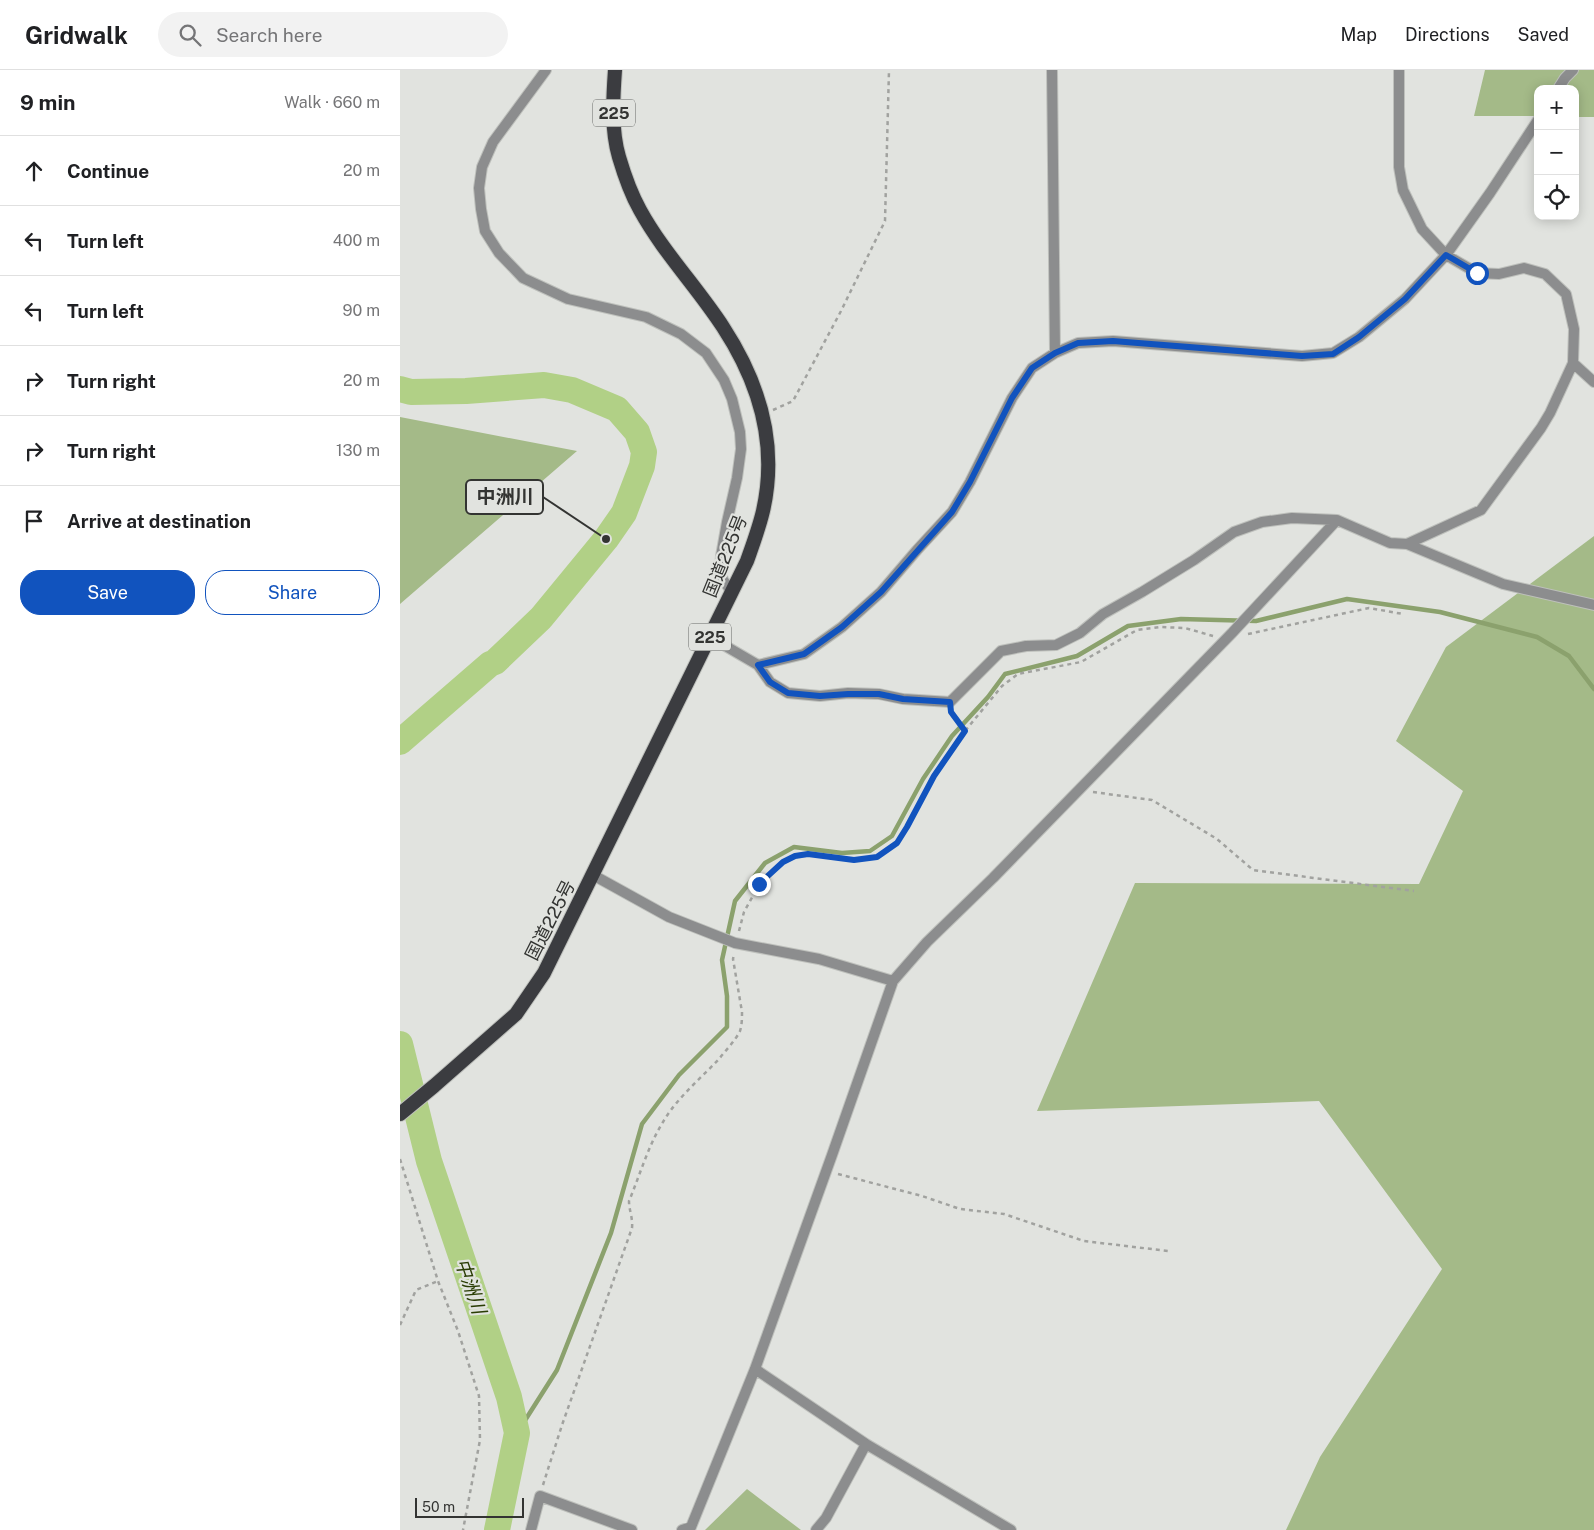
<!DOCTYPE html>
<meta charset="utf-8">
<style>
:root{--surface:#fff;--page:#f2f2f2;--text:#202124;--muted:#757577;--line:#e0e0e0;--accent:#1153be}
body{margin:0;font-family:"Public Sans","Noto Sans JP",sans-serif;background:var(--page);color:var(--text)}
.controls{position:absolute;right:15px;top:15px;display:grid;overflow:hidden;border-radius:10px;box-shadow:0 2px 12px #0003}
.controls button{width:45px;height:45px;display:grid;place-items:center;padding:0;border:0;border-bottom:1px solid var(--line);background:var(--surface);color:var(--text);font:25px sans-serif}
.scale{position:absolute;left:15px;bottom:12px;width:109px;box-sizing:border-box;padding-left:5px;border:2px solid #333432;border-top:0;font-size:14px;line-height:18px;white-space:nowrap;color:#333432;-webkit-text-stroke:4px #e1e3df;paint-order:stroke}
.stop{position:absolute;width:15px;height:15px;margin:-11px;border:4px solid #1153be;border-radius:50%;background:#fff}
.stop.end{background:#1153be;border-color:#fff;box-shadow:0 1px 5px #0008}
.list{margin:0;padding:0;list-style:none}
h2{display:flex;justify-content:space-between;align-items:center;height:65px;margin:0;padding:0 20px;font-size:21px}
h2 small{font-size:16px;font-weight:400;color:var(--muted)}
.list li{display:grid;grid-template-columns:32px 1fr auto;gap:15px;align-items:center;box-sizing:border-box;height:70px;padding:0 20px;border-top:1px solid var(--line)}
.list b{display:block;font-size:19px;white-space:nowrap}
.list em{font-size:16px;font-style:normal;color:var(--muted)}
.actions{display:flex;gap:10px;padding:15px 20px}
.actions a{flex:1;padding:11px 0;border:1px solid var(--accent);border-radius:20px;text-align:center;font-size:18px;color:var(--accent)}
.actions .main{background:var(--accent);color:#fff}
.icon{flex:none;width:28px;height:28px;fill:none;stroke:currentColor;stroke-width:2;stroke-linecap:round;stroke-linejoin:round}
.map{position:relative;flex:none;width:1194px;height:1460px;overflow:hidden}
header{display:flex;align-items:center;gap:30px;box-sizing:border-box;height:70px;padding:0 25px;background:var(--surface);border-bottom:1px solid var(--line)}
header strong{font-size:24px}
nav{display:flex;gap:28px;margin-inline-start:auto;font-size:18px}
.search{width:350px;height:45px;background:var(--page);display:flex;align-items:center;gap:12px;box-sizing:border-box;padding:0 18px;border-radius:28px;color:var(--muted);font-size:19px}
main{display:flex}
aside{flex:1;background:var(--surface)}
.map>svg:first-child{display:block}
</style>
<header>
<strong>Gridwalk</strong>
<div class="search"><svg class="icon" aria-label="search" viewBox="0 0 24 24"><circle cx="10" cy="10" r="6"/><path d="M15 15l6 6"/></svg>Search here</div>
<nav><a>Map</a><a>Directions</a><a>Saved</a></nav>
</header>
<main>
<aside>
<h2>9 min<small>Walk · 660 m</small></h2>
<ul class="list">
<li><svg class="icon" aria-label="ahead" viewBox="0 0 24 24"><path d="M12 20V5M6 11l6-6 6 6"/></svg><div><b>Continue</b></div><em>20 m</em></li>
<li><svg class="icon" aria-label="left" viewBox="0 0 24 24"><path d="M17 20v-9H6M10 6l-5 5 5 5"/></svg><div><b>Turn left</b></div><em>400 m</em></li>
<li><svg class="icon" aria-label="left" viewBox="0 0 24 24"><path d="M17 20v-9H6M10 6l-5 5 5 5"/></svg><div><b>Turn left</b></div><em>90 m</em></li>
<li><svg class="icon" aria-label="right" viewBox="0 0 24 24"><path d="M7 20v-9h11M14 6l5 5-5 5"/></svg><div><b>Turn right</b></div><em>20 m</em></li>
<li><svg class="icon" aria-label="right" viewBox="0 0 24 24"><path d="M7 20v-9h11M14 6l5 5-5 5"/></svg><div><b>Turn right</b></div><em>130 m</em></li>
<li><svg class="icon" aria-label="arrive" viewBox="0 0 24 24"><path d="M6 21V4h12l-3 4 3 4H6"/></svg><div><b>Arrive at destination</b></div></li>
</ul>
<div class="actions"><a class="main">Save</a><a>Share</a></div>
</aside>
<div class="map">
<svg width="1194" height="1460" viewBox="0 0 1194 1460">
<rect width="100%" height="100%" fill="#e1e3df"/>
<path fill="#a4ba88" d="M1085,0H1194V47H1175V19H1138V46H1074Z
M0,347L177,381L0,534Z
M1194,466V1460H886L920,1387L1042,1199L919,1031L637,1041L735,813L1019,814L1063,721L996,671L1046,577Z
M347,1419L401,1460H305Z"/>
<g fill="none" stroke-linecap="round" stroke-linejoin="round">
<path stroke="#8ba16d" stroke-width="4.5" d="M117,1363L157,1300L211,1163L242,1054L279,1005L327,957V926L322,890L335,831L365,793L394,777L442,783L470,781L492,766L523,709L552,666L588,627L605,604L677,586L728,556L781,549L856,551L947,529L1040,542L1137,567L1169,586L1194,619"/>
<path stroke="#b1d086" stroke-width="26" d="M0,319L11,322L66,321L144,315L172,320L217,339L237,362L244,382L242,396L224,443L206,469L141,548L95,592L90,594L0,672
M0,974L29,1091L109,1327L117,1363L97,1460"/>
<defs>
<path id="minor" d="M146,0L93,72L82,97L79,118L81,139L85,161L99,183L123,208L168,229L246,247L281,264L306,283L324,310L332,329L340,362L341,379L337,408L327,452L321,486L320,498L323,510L332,522
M652,0L655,283
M999,0V97L1003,120L1022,159L1046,185L1077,203L1099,204L1124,198L1145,204L1166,224L1174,259L1173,293L1194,312
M1158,19L1165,8L1173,0
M1007,474L1081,440L1141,358L1150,343L1173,293
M310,567L358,595L404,584L442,557L481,522L517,480L552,442L570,412L612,328L632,298L655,283L678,273L713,271L902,286L933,283L959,267L1005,229L1046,185L1090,123L1138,50
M358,595L370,612L388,623L420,626L448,623L479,624L503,629L550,632L601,581L626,576L656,575L680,563L703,544L742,522L794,490L834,462L862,452L892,448L937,450L990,473L1007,474L1103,514L1194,535
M193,805L269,847L335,873L419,889L493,911
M355,1299L466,1374L611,1460
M131,1460L140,1426L232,1460
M282,1460L291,1457L355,1299L432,1085L493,911L527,872L593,808L832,563L937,450
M416,1460L426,1448L466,1374"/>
<path id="trunk" d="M0,1044L34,1016L116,944L144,903L347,491C353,474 359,458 363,441C378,375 359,312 323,257C297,217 263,182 240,140C231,124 224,104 219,87C211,60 213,28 215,0"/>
</defs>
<use href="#minor" stroke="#bec0bc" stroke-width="12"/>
<use href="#trunk" stroke="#bec0bc" stroke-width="16"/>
<path stroke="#a1a29f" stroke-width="2.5" stroke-dasharray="4 4" stroke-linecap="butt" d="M373,340L393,331L441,241L485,151L489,0
M848,564L969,538L1003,544
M552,643L564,661
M693,722L752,730L817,769L853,800L1014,821
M339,861L344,842L359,815L383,792L395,786L408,784L453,790L477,787L497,773L507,757L534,706L565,661L602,616L618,604L681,592L737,560L760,557L785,558L813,566
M0,1089L38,1211L58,1261L79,1326L80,1370L63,1460
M438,1104L522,1126L560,1139L604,1144L684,1171L768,1181
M0,1255L16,1220L38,1211
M143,1415L162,1355L232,1158C233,1148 229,1140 229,1131C240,1105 248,1076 263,1052C277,1028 300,1009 319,989C326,980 335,971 340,961C342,955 342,948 342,942L333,889L334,884"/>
<use href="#minor" stroke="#8c8d8e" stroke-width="10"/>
<use href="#trunk" stroke="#3b3c40" stroke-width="14"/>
</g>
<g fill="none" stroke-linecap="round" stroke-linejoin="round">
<path stroke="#1153be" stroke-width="6" d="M359,814L383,792L395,786L408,784L454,790L477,787L497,773L507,757L534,706L565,661L551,642L550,632L503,629L479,624H448L420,626L388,623L370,612L358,595L404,584L442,557L481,522L552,442L570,412L612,328L632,298L655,283L678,273L713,271L902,286L933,284L959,267L1005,229L1046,185L1077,203"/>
</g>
<g text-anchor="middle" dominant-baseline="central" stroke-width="4.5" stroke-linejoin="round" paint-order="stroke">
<g fill="#e1e3df" stroke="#676866" stroke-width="1">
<rect x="193" y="29.5" width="42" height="27" rx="4"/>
<rect x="289" y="553.5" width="42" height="27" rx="4"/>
</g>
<g font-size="16" font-weight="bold" fill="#333432">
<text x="214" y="43">225</text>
<text x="310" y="567">225</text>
</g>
<g font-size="18" fill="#333432" stroke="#e1e3df">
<text transform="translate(325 486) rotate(-68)">国道225号</text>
<text transform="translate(150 850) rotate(-63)">国道225号</text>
</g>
<g font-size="19" font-style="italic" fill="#2a3d05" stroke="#e1e3df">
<text transform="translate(71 1216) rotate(71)">中洲川</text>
</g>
</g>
<path fill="none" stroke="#333432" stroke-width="2" d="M206 469L143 427"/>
<circle fill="#333432" stroke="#e1e3df" stroke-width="2" cx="206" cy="469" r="5"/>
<rect fill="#e1e3df" stroke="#333432" stroke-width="2" x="66" y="410" width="77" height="34" rx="5"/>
<g font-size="19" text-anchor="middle" font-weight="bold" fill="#333432">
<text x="105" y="433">中洲川</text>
</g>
</svg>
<div class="controls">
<button>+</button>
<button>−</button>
<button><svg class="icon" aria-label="locate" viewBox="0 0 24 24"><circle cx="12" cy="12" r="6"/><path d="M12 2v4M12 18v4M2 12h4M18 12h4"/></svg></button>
</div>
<div class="scale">50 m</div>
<div class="stop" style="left:1077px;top:203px"></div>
<div class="stop end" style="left:359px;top:814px"></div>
</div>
</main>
